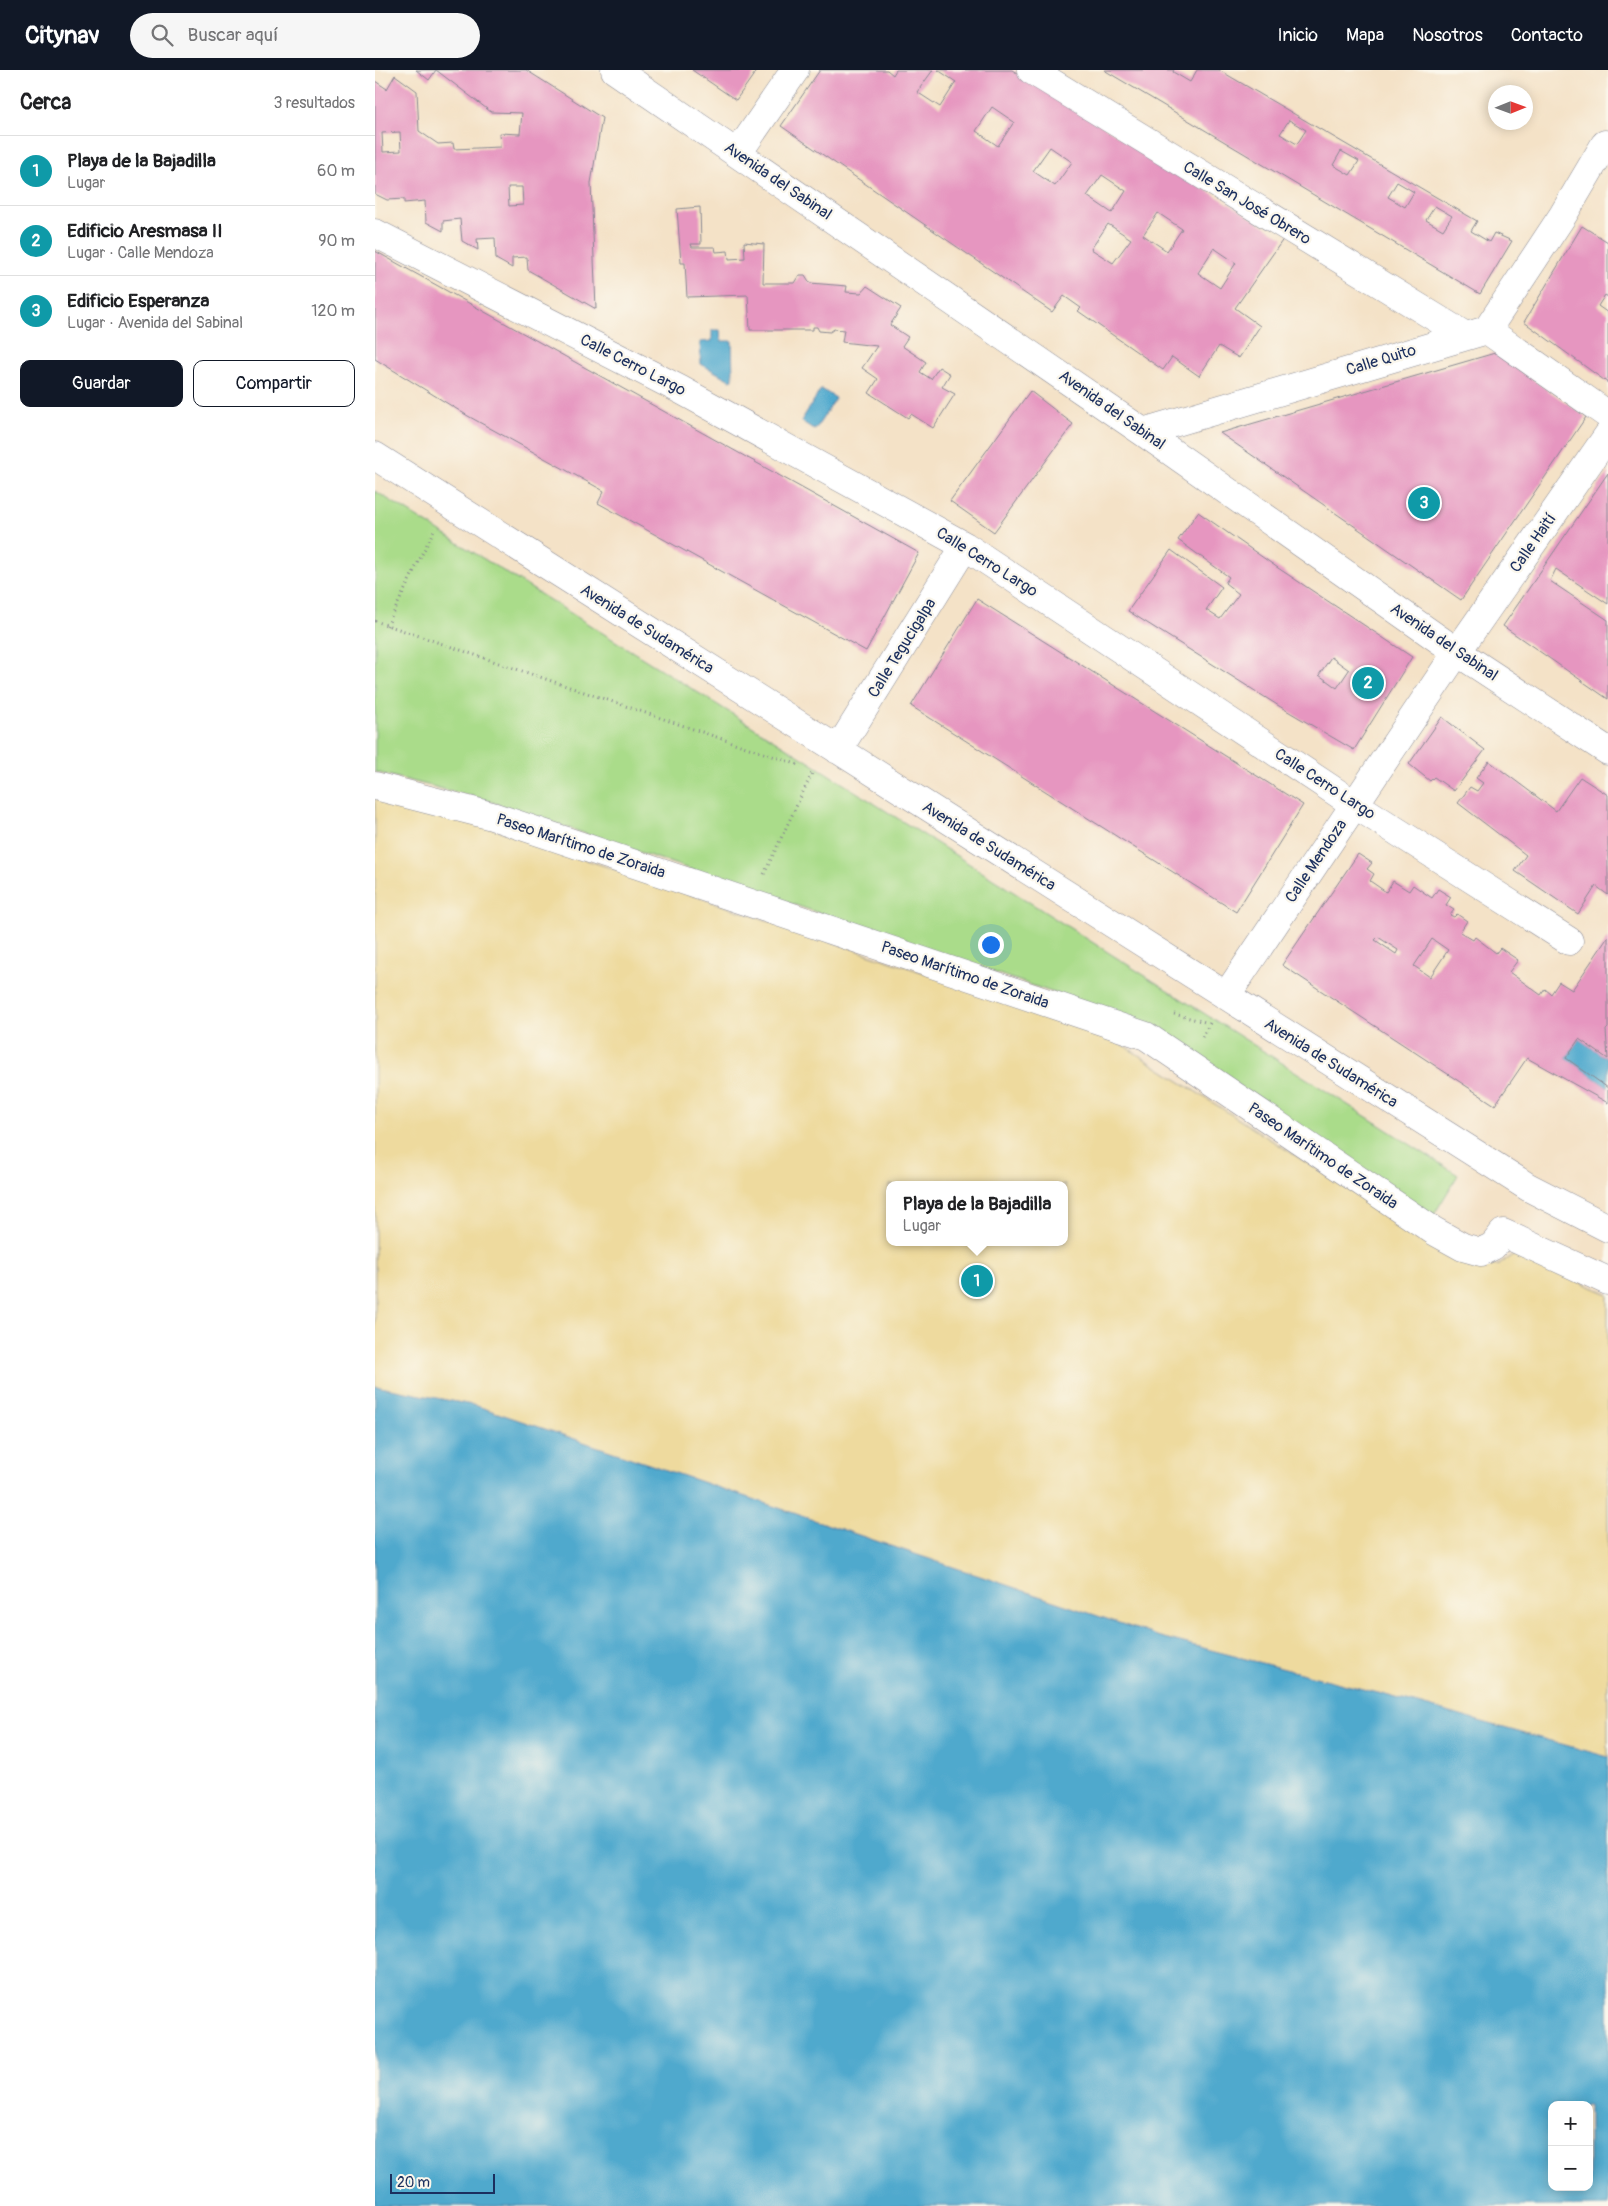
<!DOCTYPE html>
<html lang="es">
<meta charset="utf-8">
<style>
:root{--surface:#fff;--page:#f6f6f6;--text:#202124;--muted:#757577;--line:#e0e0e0;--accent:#111827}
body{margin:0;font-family:Pangolin,sans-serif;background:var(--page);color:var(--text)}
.controls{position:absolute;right:15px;bottom:15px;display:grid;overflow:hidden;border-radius:10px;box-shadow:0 2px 12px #0003}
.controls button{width:45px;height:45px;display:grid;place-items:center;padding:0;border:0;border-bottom:1px solid var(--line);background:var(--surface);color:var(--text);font:25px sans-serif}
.compass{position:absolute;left:1113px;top:15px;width:45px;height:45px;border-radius:50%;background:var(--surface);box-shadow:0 2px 12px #0003;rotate:89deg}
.scale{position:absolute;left:15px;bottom:12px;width:105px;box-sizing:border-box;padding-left:5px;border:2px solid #1b2f5e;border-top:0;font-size:14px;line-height:18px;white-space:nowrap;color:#1b2f5e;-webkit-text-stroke:4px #fbf7ec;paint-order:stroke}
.you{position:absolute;left:615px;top:874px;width:18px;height:18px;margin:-12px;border:4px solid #fff;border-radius:50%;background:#1a73e8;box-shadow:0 0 0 8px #1a73e833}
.badge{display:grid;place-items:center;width:32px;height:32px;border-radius:50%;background:var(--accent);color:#fff;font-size:16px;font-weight:700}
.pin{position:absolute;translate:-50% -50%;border:2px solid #fff;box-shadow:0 1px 5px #0006}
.popup{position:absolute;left:511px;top:1111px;width:182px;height:65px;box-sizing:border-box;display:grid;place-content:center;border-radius:10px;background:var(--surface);filter:drop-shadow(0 1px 4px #0005);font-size:16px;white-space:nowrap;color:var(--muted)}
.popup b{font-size:19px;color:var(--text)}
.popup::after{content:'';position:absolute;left:50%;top:100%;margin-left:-10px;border:10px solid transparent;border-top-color:var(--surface)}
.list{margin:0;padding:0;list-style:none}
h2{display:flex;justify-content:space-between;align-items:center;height:65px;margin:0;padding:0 20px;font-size:21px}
h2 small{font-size:16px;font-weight:400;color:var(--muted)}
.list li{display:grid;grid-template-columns:32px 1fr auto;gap:15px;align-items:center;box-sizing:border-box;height:70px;padding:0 20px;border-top:1px solid var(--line)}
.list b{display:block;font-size:19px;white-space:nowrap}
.list p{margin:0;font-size:16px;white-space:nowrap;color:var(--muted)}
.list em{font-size:16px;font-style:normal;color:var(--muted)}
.actions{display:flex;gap:10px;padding:15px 20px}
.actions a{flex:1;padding:11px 0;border:1px solid var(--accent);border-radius:10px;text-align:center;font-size:18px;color:var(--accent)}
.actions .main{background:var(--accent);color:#fff}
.icon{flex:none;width:28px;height:28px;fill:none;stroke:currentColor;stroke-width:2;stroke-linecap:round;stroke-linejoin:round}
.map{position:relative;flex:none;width:1233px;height:2136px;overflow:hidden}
header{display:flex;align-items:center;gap:30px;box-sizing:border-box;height:70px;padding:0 25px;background:var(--accent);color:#fff}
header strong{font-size:24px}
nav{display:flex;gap:28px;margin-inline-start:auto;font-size:18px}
.search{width:350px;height:45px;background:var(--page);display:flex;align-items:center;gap:12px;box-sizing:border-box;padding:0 18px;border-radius:28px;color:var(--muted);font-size:19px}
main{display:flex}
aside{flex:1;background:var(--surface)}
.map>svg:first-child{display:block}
</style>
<header>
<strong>Citynav</strong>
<div class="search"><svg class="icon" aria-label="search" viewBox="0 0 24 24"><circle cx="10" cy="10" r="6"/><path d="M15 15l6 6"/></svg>Buscar aquí</div>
<nav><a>Inicio</a><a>Mapa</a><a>Nosotros</a><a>Contacto</a></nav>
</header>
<main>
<aside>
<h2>Cerca<small>3 resultados</small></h2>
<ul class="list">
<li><span class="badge" style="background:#0f9aa8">1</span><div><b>Playa de la Bajadilla</b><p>Lugar</p></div><em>60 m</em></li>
<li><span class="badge" style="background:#0f9aa8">2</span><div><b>Edificio Aresmasa II</b><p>Lugar · Calle Mendoza</p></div><em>90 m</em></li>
<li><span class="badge" style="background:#0f9aa8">3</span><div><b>Edificio Esperanza</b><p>Lugar · Avenida del Sabinal</p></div><em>120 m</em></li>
</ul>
<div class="actions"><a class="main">Guardar</a><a>Compartir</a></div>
</aside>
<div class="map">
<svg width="1233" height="2136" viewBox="0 0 1233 2136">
<rect width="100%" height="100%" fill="#fbf7ec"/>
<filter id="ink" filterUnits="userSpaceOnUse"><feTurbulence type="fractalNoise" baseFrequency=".02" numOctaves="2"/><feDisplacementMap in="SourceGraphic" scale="10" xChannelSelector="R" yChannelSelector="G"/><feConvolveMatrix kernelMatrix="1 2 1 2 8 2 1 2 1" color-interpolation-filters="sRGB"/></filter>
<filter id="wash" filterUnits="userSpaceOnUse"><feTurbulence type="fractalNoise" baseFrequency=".0096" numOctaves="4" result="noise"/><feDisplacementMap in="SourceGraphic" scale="20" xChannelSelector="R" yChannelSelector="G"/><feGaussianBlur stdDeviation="1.12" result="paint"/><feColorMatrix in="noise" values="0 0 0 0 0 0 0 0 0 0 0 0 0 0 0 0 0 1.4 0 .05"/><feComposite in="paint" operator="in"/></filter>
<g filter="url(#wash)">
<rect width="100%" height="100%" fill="#f4e2c7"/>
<path fill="#aadc8a" stroke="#628674" d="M0,421L431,690L1083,1105L1057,1148L750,947L108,729L0,702Z"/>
<path fill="#eeda9e" stroke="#84847e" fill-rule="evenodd" d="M0,727L95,751L729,963L1096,1198L1124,1195L1140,1184L1233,1224V1687L1003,1623L785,1567L102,1336L0,1316ZM514,1115H690V1172H514Z"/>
<path fill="#4fa9cd" stroke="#356c96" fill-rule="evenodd" d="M337,260H345L346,271H357L358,309L355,310L326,294L325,272L337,271Z
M446,319L461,328L440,360L426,351Z
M1204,969L1233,989V1018L1191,988Z
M0,1316L102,1336L785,1567L1003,1623L1233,1687V2136H0ZM1177,2035H1214V2117H1177Z"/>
<g id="blocks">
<path fill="#e696c0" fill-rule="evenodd" d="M41,0H151L227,48L216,113L221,239L153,200L152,187L137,188V198L121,189L120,168L102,169L103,180L87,171L85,149L68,151V161L51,152L50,131L29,133V129L12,130L0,124V11L12,19L20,5L42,21L44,61L63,74L78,73L79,79L125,77L124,63L145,64L147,43L116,42L61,0L54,10ZM25,62L26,81L8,82L7,63ZM133,117H147L148,135L134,136Z
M317,0H382L361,30Z
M445,0H512L518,5L521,0H558L542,22L565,37L581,12L563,0H637L909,168L860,238L885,256L864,288L844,276L824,306L797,287L788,300L703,241L706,238L689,226L677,242L406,56ZM617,37L639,52L623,76L601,61ZM675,77L697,92L680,116L658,101ZM727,105L751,121L737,143L712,126ZM783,143L807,159L792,181L768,165ZM733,154L756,169L738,193L716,179ZM839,178L861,193L845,218L823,203Z
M729,0H799L798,2L815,12L822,0H844L1102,151L1096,161L1114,172L1119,163L1137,171L1105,224ZM914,50L931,60L922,74L905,64ZM966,81L984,91L975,105L958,95ZM1022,112L1039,122L1030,137L1013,127ZM1060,136L1077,146L1068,160L1051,150Z
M325,137L326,174H316L317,177H340L341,182L353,181L354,189L370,188L369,172L389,174L388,213H420L425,205H430L435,213L472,216L471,222L486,223L492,216L526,238L515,255L533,267L527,276L551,292L545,302L556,309L564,297L575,304L567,317L580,324L558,358L536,344L533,348L494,323L503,309L487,298L502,276L467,272L469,260L459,259L455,262L444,261L442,257H438V260H375L373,225L312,227L310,193H306L302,139Z
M1207,156L1233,172V227L1230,225L1223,236L1233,243V313L1149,252Z
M0,181L544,483L491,581L223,433L229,421L93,346L0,289Z
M1120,283L1211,347L1086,530L845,363Z
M655,321L698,354L619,462L575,431Z
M1233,403V534L1181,499L1175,511L1233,550V629L1128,556Z
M823,442L903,498L1037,587L979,680L904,636L753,541L796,480L847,517L831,540L845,549L864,524L850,513L854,507L803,470ZM956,587L974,600L962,618L944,605Z
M602,529L928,735L861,842L536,636Z
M1067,647L1110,680L1079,721L1059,707L1055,711L1034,694Z
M1114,691L1181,741L1205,707L1233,725V825L1221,816L1203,844L1140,801L1151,785L1083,733L1095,717L1102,721L1108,713L1101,708Z
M983,784L997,793L992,799L999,804L995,811L1011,822L1018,811L1034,821L1038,815L1057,828L1063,819L1076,827L1071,835L1079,840L1075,845L1079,847L1082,844L1092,851L1085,862L1098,870L1100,867L1121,883L1125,878L1143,890L1134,902L1166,925L1170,919L1176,924L1184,912L1197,920L1233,867V958L1231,960L1233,989L1204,969L1191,988L1233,1018V1033L1152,988L1120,1035L907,895ZM1003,867L1023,880L1021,884L1000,870ZM1057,869L1073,880L1055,907L1039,896Z"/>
</g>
</g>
<g filter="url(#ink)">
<use href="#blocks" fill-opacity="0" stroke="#888892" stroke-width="1"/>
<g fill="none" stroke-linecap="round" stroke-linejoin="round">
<defs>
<path id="minor" d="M240,0L768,362L1082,582L1233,681
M656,0L1089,265
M363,83L420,0
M0,163L306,320L590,476L979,734L1194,871
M1112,260L1233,345
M768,362L1112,260L1188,145L1230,74L1233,75
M0,386L1153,1117L1233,1158
M463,680L590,476
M0,716L117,746L771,966L1059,1161L1088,1177L1106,1182L1118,1176L1128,1163L1233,1211
M851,926L1082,582L1233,365"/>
</defs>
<use href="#minor" stroke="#888892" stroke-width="29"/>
<path stroke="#888892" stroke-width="3" stroke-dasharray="1 4" stroke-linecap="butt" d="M0,551L424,695
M12,556L59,460
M389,804L438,701
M799,944L830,952
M827,967L835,953"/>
<use href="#minor" stroke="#fff" stroke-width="28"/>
</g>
</g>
<g text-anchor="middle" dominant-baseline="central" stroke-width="4.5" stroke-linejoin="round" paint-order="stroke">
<g font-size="16" fill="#1b2f5e" stroke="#fbf7ec">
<text transform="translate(403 111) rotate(34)">Avenida del Sabinal</text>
<text transform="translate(872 133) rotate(31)">Calle San José Obrero</text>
<text transform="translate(1006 290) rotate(-17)">Calle Quito</text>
<text transform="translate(258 295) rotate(27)">Calle Cerro Largo</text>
<text transform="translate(737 340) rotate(35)">Avenida del Sabinal</text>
<text transform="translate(1158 473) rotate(-55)">Calle Haití</text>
<text transform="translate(612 492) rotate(32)">Calle Cerro Largo</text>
<text transform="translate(272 559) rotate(32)">Avenida de Sudamérica</text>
<text transform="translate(1069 572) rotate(34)">Avenida del Sabinal</text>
<text transform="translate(527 578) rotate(-58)">Calle Tegucigalpa</text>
<text transform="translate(950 714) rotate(33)">Calle Cerro Largo</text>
<text transform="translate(206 776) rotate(18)">Paseo Marítimo de Zoraida</text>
<text transform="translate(614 776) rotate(32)">Avenida de Sudamérica</text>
<text transform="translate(941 791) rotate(-56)">Calle Mendoza</text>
<text transform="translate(590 905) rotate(19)">Paseo Marítimo de Zoraida</text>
<text transform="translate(956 993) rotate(32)">Avenida de Sudamérica</text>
<text transform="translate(948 1086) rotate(34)">Paseo Marítimo de Zoraida</text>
</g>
</g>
</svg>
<div class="controls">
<button>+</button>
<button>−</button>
</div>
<svg class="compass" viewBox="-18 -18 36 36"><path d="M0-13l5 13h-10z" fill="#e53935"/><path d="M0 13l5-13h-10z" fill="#757577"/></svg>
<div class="scale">20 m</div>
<div class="you"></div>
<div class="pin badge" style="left:602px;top:1211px;background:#0f9aa8">1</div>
<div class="popup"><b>Playa de la Bajadilla</b>Lugar</div>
<div class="pin badge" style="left:993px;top:613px;background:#0f9aa8">2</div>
<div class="pin badge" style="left:1049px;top:433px;background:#0f9aa8">3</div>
</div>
</main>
